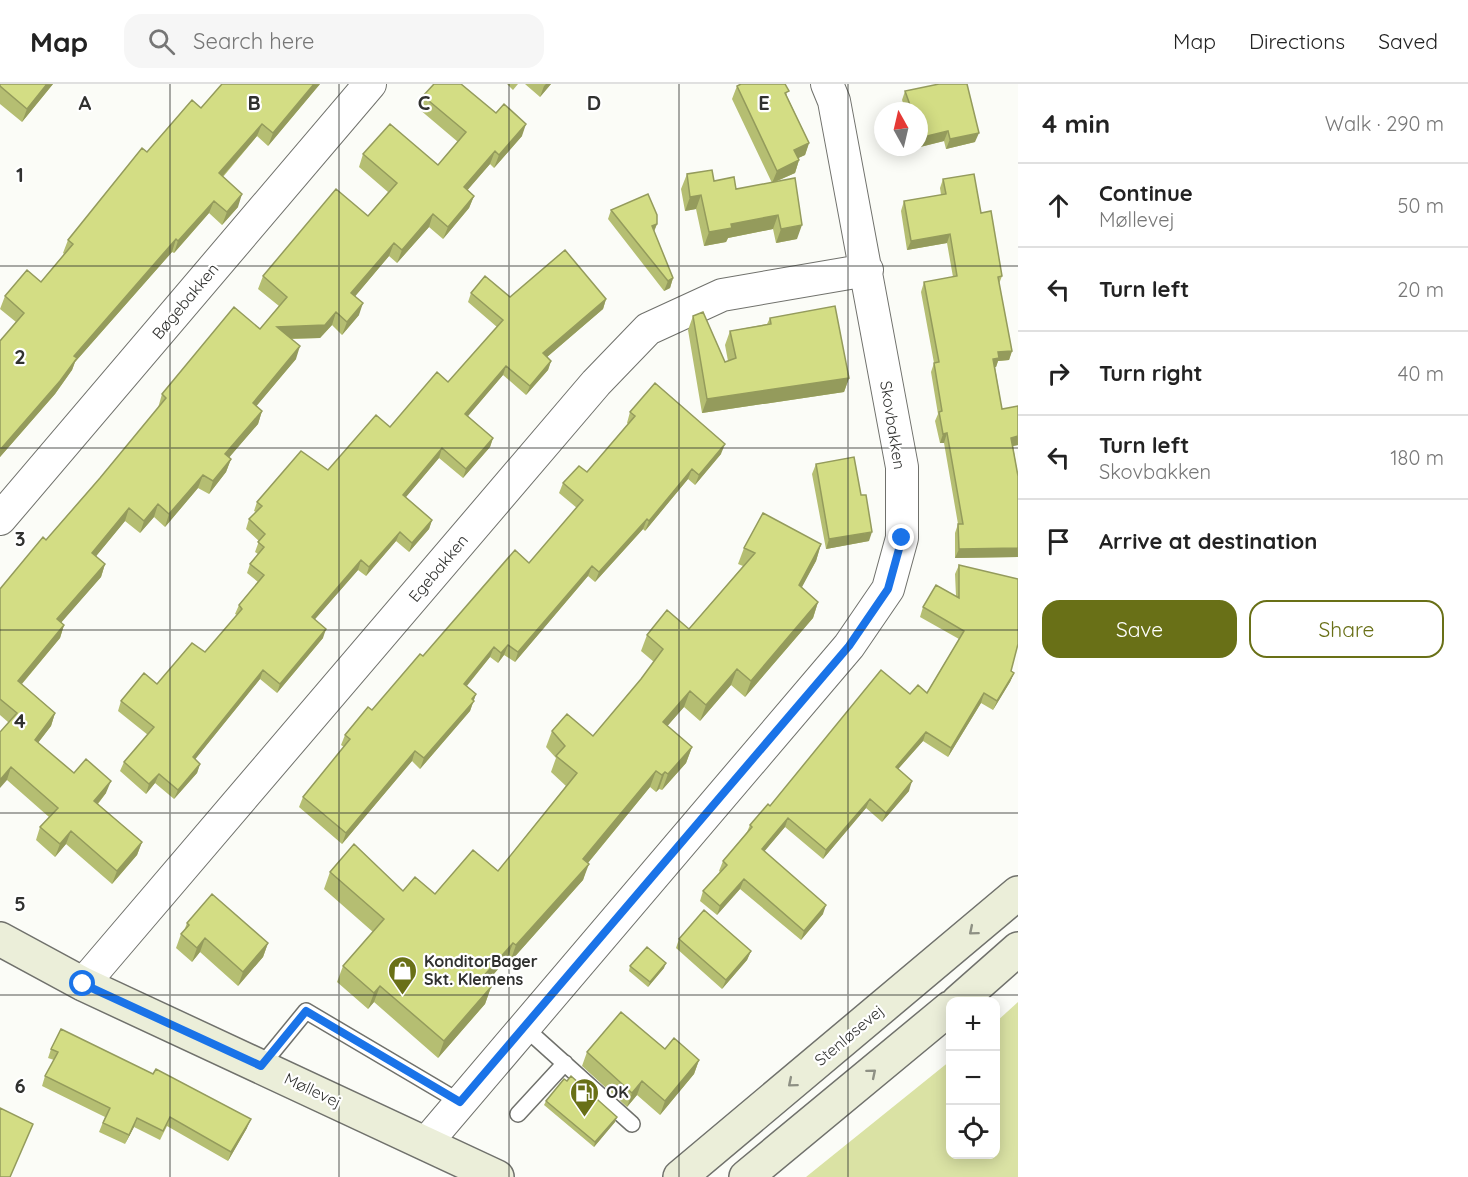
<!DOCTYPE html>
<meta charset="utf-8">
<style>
:root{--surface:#fff;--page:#f6f6f6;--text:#222;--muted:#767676;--line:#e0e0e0;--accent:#697017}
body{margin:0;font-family:Quicksand,sans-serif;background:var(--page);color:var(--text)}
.controls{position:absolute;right:18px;bottom:18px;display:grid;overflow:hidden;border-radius:12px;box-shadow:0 3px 15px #0003}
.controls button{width:54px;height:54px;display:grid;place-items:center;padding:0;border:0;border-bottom:2px solid var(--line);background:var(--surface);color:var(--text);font:30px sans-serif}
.compass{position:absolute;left:874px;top:18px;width:54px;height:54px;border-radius:50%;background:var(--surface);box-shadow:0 3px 15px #0003;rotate:352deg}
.stop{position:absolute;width:18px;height:18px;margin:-14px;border:4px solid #1a73e8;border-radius:50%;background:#fff}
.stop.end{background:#1a73e8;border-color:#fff;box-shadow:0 2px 6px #0008}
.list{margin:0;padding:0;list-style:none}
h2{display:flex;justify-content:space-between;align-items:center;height:78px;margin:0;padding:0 24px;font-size:26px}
h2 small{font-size:20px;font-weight:400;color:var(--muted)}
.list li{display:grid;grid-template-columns:39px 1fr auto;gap:18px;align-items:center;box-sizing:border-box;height:84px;padding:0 24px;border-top:2px solid var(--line)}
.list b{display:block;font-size:22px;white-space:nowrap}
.list p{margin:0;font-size:20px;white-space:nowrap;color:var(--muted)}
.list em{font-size:20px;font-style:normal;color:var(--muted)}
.actions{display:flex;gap:12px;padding:18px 24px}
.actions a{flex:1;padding:14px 0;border:2px solid var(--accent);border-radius:18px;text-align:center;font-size:21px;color:var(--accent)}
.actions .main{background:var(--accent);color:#fff}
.icon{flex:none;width:33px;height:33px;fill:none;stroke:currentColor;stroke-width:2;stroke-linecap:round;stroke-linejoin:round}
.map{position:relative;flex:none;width:1018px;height:1093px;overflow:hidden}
header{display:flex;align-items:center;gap:36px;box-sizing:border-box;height:84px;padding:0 30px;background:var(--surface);border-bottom:2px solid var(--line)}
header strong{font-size:28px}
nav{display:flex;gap:33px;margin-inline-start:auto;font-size:21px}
.search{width:420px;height:54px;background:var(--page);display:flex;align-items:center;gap:15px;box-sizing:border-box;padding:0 21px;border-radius:18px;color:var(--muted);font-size:22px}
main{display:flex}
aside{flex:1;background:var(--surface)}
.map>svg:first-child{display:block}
</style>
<header>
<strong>Map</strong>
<div class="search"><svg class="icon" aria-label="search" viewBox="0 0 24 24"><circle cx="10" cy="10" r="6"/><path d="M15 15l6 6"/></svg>Search here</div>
<nav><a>Map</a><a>Directions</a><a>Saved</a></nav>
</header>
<main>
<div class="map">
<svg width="1018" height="1093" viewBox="0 0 1018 1093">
<rect width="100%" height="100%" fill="#fbfcf7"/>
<path fill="#dae2a4" d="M1018,918V1093H806L950,977V1070H996V938Z"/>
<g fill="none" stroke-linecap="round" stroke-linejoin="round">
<defs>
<path id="lane" d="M524,943L632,1040
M261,982L306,927L460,1018
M518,1030L565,979"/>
<path id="street" d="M0,435L370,0
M83,900L596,299L648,245L722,211L867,186
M426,1059L849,562L888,505L902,454V383L834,17L827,0"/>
<path id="secondary" d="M0,855L83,900L497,1093
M958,918L1018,865
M680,1093L1018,809
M746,1093L950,924"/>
</defs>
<use href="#lane" stroke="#70716c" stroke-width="18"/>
<use href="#street" stroke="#70716c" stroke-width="34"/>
<use href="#secondary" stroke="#70716c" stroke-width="36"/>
<use href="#lane" stroke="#fff" stroke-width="15"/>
<use href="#street" stroke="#fff" stroke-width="32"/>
<use href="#secondary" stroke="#ebeed9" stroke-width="33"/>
</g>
<path fill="#b5be72" d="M0,0H53L22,38L0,20Z
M222,0H320L268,62L257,52L223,93L238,123L222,141L209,129L174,169L172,168L75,278L72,286L55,310L0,373V257L16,238L0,225L5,212L41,198L64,170L63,169L68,156L147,68L201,24Z
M507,0H518L513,6Z
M525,0H551L540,13Z
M739,0H785L787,12L809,59L805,71L798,74L799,76L795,89L775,98L797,155L776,159L773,145L728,154L726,158L704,162L696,125L685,127L681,105L687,90L714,97L736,105L772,99L732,15L737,2L740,1Z
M905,7L975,58L946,65L944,57L892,70L890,63H919L902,16Z
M423,12L522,52L494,84L490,80L467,106L474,112L469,124L443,155L429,143L397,179L389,172L355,212L359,231L342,251L332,241L320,254L291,255L296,275L256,322L262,327L258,340L229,373L231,375L226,388L209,410L198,404L165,443L154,433L140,449L125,437L96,472L105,480L101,493L61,538L64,541L60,554L22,600L55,629L51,642L38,659L74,689L106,709L98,720L142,758L137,771L112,800L66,760L55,773L36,756L40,743L49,733L7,696L8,638L0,631V505L46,456L100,394L158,324L162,310L260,245L279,222L258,205L263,192L368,132L388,108L359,83L363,70L438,81L458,58L419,25Z
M943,95L981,129L1002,192L999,200L1012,267L1009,276L998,277L996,283H995L1002,325L1018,361L1013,362L1018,392V473L955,474V449L958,440L944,359H940L935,337L938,330L931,288L934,279L921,208L924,198L953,193L947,159L907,166L901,127L904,117L941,111L940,104Z
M611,126L657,140L654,148L673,194L670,204L664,207L608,135Z
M471,209L510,213L606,215L603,225L547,273L551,277L548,286L526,311L503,291L468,332L493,354L490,363L463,394L439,374L406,413L432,436L429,445L409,468L396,457L366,492L358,486L315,535L323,554L277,609L260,595L195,675L200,680L197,689L174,715L155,699L146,710L120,687L124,678L148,651L118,627L121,617L157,600L205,568L237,531L235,530L239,521L258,498L247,489L250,480L258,470L255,468L259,457L246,445L249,435L256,428L254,427L257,418L328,386L390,343L448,298L497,243L468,218Z
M693,232L725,278L728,277L725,261L730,247L767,240L770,234L849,294L844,308L702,329L688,246Z
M630,328L721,370L695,401L688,395L645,447L643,445L595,498L588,492L515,578L504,571L498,579L490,573L467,602L476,610L470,627L420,685L412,677L342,760L299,723L303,713L344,663L341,661L345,651L372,626L423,572L529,479L577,424L559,409L563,399L587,388L628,340L627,339Z
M816,380L869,457L826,465L812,390Z
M821,460L816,477L801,503L818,518L813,534L745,613L731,601L700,637L684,623L667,642L692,663L686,679L662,706L659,705L656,708L650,703L588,779L583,796L510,878L507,875L486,899L491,903L485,920L438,974L374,918L368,925L337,898L343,882L373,848L324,805L330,788L403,807L435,810L498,787L566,702L551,688L556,674L546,663L552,647L593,652L641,595L654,578L641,567L647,551L689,545L743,482L738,480L744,464Z
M959,481L1011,587L1014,589L1010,598L993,626L981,619L948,673L923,657L898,685L909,707L882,738L866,724L823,775L785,743L764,767L823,830L801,856L740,805L717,831L700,817L703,807L720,788L719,787L723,777L747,748L750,741L770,722L910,610L927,609L959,555L920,533L923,523L956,512L955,490Z
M187,839L268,859L263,873L238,902L200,868L192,878L176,864L181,850L184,847Z
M679,855L751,867L747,876L722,905L676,864Z
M630,882L664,884L648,903L629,887Z
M51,965L247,1044L228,1077L167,1042L160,1056L134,1043L125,1060L99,1048L105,1033L42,1002L45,992L54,976L48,974Z
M665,965L699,976L694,990L660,1031L637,1011L627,1023L582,982L587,968Z
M546,1017L615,1038L594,1063L544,1021Z"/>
<path fill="#949b5c" d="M47,0H53L22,38L27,25Z
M314,0H320L268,62L273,49Z
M546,0H551L540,13L544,2Z
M262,40L257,52L214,102L219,89Z
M526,40L522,52L494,84L499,71Z
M948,47L944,57L892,70L894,63H919V54Z
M979,49L975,58L946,65L950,55Z
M809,59L805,71L790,78L794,66Z
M495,67L490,80L459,116L464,103Z
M799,76L795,89L772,99L777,87Z
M242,110L238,123L222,141L227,128Z
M701,111L696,125L685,127L690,113Z
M474,112L469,124L443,155L448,143Z
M214,117L209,129L174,169L178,157Z
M433,130L429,143L397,179L402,166Z
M778,131L773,145L728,154L726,158L704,162L709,148L731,140Z
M657,140L653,149L652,142Z
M802,141L797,155L776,159L781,145Z
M950,150L947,159L907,166L911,157Z
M176,155L172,168L75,278L72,286L55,310L0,373V366L74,272Z
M394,159L389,172L347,222L351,209Z
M673,194L670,204L664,207L668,197Z
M606,215L603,225L540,279L543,269Z
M363,219L359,231L342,251L347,238Z
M336,228L332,241L320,254L272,255L277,243Z
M300,262L296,275L248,332L253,319Z
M1012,267L1009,276L998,277L996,283L990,284L993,275L998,268Z
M551,277L548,286L526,311L530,302Z
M506,282L503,291L462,339L465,330Z
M849,294L844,308L702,329L707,315Z
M262,327L258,340L221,383L225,370Z
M947,349L944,359H940L943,350Z
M1018,352V361L1008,363L1011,354Z
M493,354L490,363L463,394L466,385Z
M725,360L721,370L695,401L699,391Z
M442,364L439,374L400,420L403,411Z
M231,375L226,388L209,410L213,397Z
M692,385L688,395L645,447L649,437Z
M203,391L198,404L165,443L169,430Z
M158,420L154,433L140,449L144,437Z
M129,424L125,437L88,482L92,469Z
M647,435L643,445L595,498L599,488Z
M432,436L429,445L409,468L412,459Z
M400,448L396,457L366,492L369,483Z
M872,448L869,457L826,465L829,455Z
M821,460L816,477L794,518L799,501Z
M1018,464V473L955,474L959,465Z
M361,476L358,486L309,542L312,533Z
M105,480L101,493L53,548L57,535Z
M592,482L588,492L515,578L518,568Z
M818,518L813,534L745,613L751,597Z
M64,541L60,554L14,609L18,597Z
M326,545L323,554L277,609L280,600Z
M508,561L504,571L498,579L501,569Z
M494,563L490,573L460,610L464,600Z
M737,585L731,601L700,637L706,621Z
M263,586L260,595L189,683L193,673Z
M1014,589L1010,598L993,626L997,617Z
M690,607L684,623L657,654L663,638Z
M984,609L981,619L948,673L951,664Z
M476,610L470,627L420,685L424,674Z
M55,629L51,642L30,669L35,656Z
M926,648L923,657L892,692L896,683Z
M692,663L686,679L662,706L668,690Z
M415,667L412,677L342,760L346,749Z
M200,680L197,689L174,715L178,706Z
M11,683L7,696L0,704V696Z
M656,687L650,703L578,791L583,775Z
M665,688L659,705L656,708L662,691Z
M159,690L155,699L146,710L149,700Z
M111,697L106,709L90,729L94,717Z
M912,697L909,707L882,738L886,729Z
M870,715L866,724L823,775L826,766Z
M788,734L785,743L758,775L762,765Z
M71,747L66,760L55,773L60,760Z
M142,758L137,771L112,800L117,787Z
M589,780L583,796L510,878L516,861Z
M744,795L740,805L717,831L720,822Z
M826,821L823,830L801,856L804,847Z
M205,854L200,868L192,878L197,864Z
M268,859L263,873L238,902L243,888Z
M513,859L507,875L475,911L481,895Z
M751,867L747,876L722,905L726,896Z
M666,879L664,884L648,903L650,898Z
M380,902L374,918L368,925L374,909Z
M491,903L485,920L438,974L444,957Z
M699,976L694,990L660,1031L665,1017Z
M642,997L637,1011L627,1023L632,1009Z
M617,1033L615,1038L594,1063L595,1058Z
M137,1034L134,1043L125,1060L129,1051Z
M251,1035L247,1044L228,1077L231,1068Z"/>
<path fill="#d3dd84" stroke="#949b5c" stroke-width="1.5" d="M0,0H47L27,25L0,2Z
M222,0H314L273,49L262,40L219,89L242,110L227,128L214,117L178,157L176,155L74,272L77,274L60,297L0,366V257L24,229L5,212L27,186L41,198L73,160L68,156L142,64L147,68L192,16L201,24Z
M434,0H461L496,29L504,20L526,40L499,71L495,67L464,103L474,112L448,143L433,130L402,166L394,159L351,209L363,219L347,238L336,228L325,241L277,243L300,262L253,319L262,327L225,370L231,375L213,397L203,391L169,430L158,420L144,437L129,424L92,469L105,480L57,535L64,541L18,597L55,629L35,656L74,689L86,675L111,697L94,717L142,758L117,787L71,747L60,760L40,743L58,724L11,683L0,696V648L17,629L0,615V505L43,453L46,456L100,394L166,314L162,310L234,223L260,245L287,213L263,192L336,105L368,132L397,99L363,70L390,40L438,81L466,48L423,12Z
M741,0H785L789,7L785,9L809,59L794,66L799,76L777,87L737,2Z
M939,0H967L979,49L950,55L948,47L919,54V27H887L910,21L905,7Z
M712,86L714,97L734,93L736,105L795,94L802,141L781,145L778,131L731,140L732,144L709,148L701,111L690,113L687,90Z
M974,90L981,129L991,127L1002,192L998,193L1012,267L998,268L999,274L993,275L1002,325L1018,322V352L1011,354L1018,392V464L959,465L958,440H963L947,349L943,350L939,328L942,327L934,279L939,278L924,198L957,192L950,150L911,157L904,117L946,110L943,95Z
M648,110L657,131V140L652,142L673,194L668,197L611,126Z
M565,166L606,215L543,269L551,277L530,302L506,282L465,330L493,354L466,385L442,364L403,411L432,436L412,459L400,448L369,483L361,476L312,533L326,545L280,600L263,586L193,673L200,680L178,706L159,690L149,700L124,678L154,643L121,617L144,589L157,600L192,559L205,568L242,525L239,521L264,491L250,480L264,463L258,458L265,450L249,435L262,422L257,418L301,367L328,386L376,331L390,343L437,288L448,298L503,236L471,209L485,192L510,213Z
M835,222L849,294L707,315L693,232L703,228L725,278L736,274L730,247L771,240L770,234Z
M655,299L725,360L699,391L692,385L649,437L647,435L599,488L592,482L518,568L508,561L501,569L494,563L464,600L476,610L472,615L474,617L424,674L415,667L346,749L303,713L350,655L345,651L368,623L372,626L420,570L423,572L515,466L529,479L583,416L563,399L579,382L587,388L635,332L630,328Z
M854,373L861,411H866L872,448L829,455L816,380Z
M763,429L821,460L799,501L818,518L751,597L737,585L706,621L690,607L663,638L692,663L668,690L665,688L662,691L656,687L583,775L589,780L516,861L513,859L481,895L491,903L444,957L380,902L374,909L343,882L384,835L330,788L354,760L403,807L415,793L435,810L473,766L498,787L577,689L556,672L565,662L552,647L567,630L593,652L641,595L663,565L647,551L667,526L689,545L755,469L744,464Z
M959,481L1018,495V560L1011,587L1014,589L997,617L984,609L951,664L926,648L896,683L912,697L886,729L870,715L826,766L788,734L762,765L826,821L804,847L744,795L720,822L703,807L727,781L723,777L752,743L750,741L768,720L770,722L881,586L910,610L918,601L927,609L964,547L923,523L936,501L959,514Z
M212,810L268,859L243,888L205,854L197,864L181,850L189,841L187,839Z
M704,826L751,867L726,896L679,855Z
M647,863L666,879L650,898L630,882Z
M621,928L665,965L674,954L699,976L665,1017L642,997L632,1009L587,968Z
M61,945L153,990L156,985L251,1035L231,1068L170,1033L163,1047L137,1034L129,1051L103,1039L110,1024L45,992L58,968L51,965Z
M571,992L617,1033L595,1058L546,1017L564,995L567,997Z
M0,1024L33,1040L10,1093H0Z"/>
<defs><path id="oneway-chevron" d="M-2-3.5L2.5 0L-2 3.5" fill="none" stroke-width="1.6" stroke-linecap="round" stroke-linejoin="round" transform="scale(1.5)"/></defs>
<g stroke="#8e9084">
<use href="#oneway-chevron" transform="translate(973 847) rotate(140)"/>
<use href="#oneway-chevron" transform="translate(872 989) rotate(-40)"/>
<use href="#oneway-chevron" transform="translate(792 999) rotate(140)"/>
</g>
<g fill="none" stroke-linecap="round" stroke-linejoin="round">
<path stroke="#1a73e8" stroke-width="8" d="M83,900L261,982L306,927L460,1018L849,562L888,505L902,454"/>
</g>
<path fill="none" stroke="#30312f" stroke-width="1.5" stroke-opacity="0.55" d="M170,0V1093M339,0V1093M509,0V1093M679,0V1093M848,0V1093M0,182H1018M0,364H1018M0,546H1018M0,729H1018M0,911H1018"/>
<defs>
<symbol id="shop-pin" viewBox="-11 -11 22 30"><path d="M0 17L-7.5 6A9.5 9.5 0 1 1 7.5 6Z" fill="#697017" stroke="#fff"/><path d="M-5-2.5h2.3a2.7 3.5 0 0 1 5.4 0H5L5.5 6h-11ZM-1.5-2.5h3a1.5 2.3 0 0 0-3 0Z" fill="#fff"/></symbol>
<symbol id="fuel-pin" viewBox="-11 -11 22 30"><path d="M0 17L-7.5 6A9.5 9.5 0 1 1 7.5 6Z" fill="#697017" stroke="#fff"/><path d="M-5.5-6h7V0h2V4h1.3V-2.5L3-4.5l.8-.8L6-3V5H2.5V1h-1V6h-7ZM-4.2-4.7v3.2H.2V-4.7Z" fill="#fff"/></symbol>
</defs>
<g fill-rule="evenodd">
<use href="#shop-pin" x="386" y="870" width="33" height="45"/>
<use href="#fuel-pin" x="568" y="992" width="33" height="45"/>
</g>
<g text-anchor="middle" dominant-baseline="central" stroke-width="4.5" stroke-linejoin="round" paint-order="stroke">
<g font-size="16" fill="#30312f" stroke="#fff">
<text transform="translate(185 217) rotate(-50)">Bøgebakken</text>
<text transform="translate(893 341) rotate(81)">Skovbakken</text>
<text transform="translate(438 484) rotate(-50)">Egebakken</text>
<text transform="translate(849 951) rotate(-40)">Stenløsevej</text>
<text transform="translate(313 1006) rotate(25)">Møllevej</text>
</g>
<g font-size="16" font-weight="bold" fill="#30312f" stroke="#fff" text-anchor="start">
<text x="424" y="877">KonditorBager<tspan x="424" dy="18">Skt. Klemens</tspan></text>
<text x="606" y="1008">OK</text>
</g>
</g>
<g font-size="20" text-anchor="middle" font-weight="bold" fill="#30312f" stroke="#fff" stroke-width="4.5" stroke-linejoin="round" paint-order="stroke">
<text x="85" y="26">A</text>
<text x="254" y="26">B</text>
<text x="424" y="26">C</text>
<text x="594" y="26">D</text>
<text x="764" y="26">E</text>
<text x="20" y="98">1</text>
<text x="20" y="280">2</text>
<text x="20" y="462">3</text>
<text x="20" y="644">4</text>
<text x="20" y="827">5</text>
<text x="20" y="1009">6</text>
</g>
</svg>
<div class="controls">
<button>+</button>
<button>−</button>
<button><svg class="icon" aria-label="locate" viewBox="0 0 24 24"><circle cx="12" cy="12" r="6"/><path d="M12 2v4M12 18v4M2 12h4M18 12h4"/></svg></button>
</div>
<svg class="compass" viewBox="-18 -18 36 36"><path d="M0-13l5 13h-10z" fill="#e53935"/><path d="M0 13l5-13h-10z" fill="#767676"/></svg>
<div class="stop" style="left:83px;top:900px"></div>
<div class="stop end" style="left:902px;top:454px"></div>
</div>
<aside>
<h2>4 min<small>Walk · 290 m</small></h2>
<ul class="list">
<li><svg class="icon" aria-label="ahead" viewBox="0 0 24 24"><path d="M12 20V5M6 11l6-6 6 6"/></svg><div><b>Continue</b><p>Møllevej</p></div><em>50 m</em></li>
<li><svg class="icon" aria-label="left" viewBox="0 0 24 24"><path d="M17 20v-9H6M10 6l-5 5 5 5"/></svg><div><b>Turn left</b></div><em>20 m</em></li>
<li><svg class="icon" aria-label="right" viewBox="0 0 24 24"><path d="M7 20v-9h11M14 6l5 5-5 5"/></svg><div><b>Turn right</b></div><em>40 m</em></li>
<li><svg class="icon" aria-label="left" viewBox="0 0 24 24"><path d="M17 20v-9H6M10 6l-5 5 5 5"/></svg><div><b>Turn left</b><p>Skovbakken</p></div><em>180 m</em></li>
<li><svg class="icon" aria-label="arrive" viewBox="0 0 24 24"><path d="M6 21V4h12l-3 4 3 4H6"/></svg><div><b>Arrive at destination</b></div></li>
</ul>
<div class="actions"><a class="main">Save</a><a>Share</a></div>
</aside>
</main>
